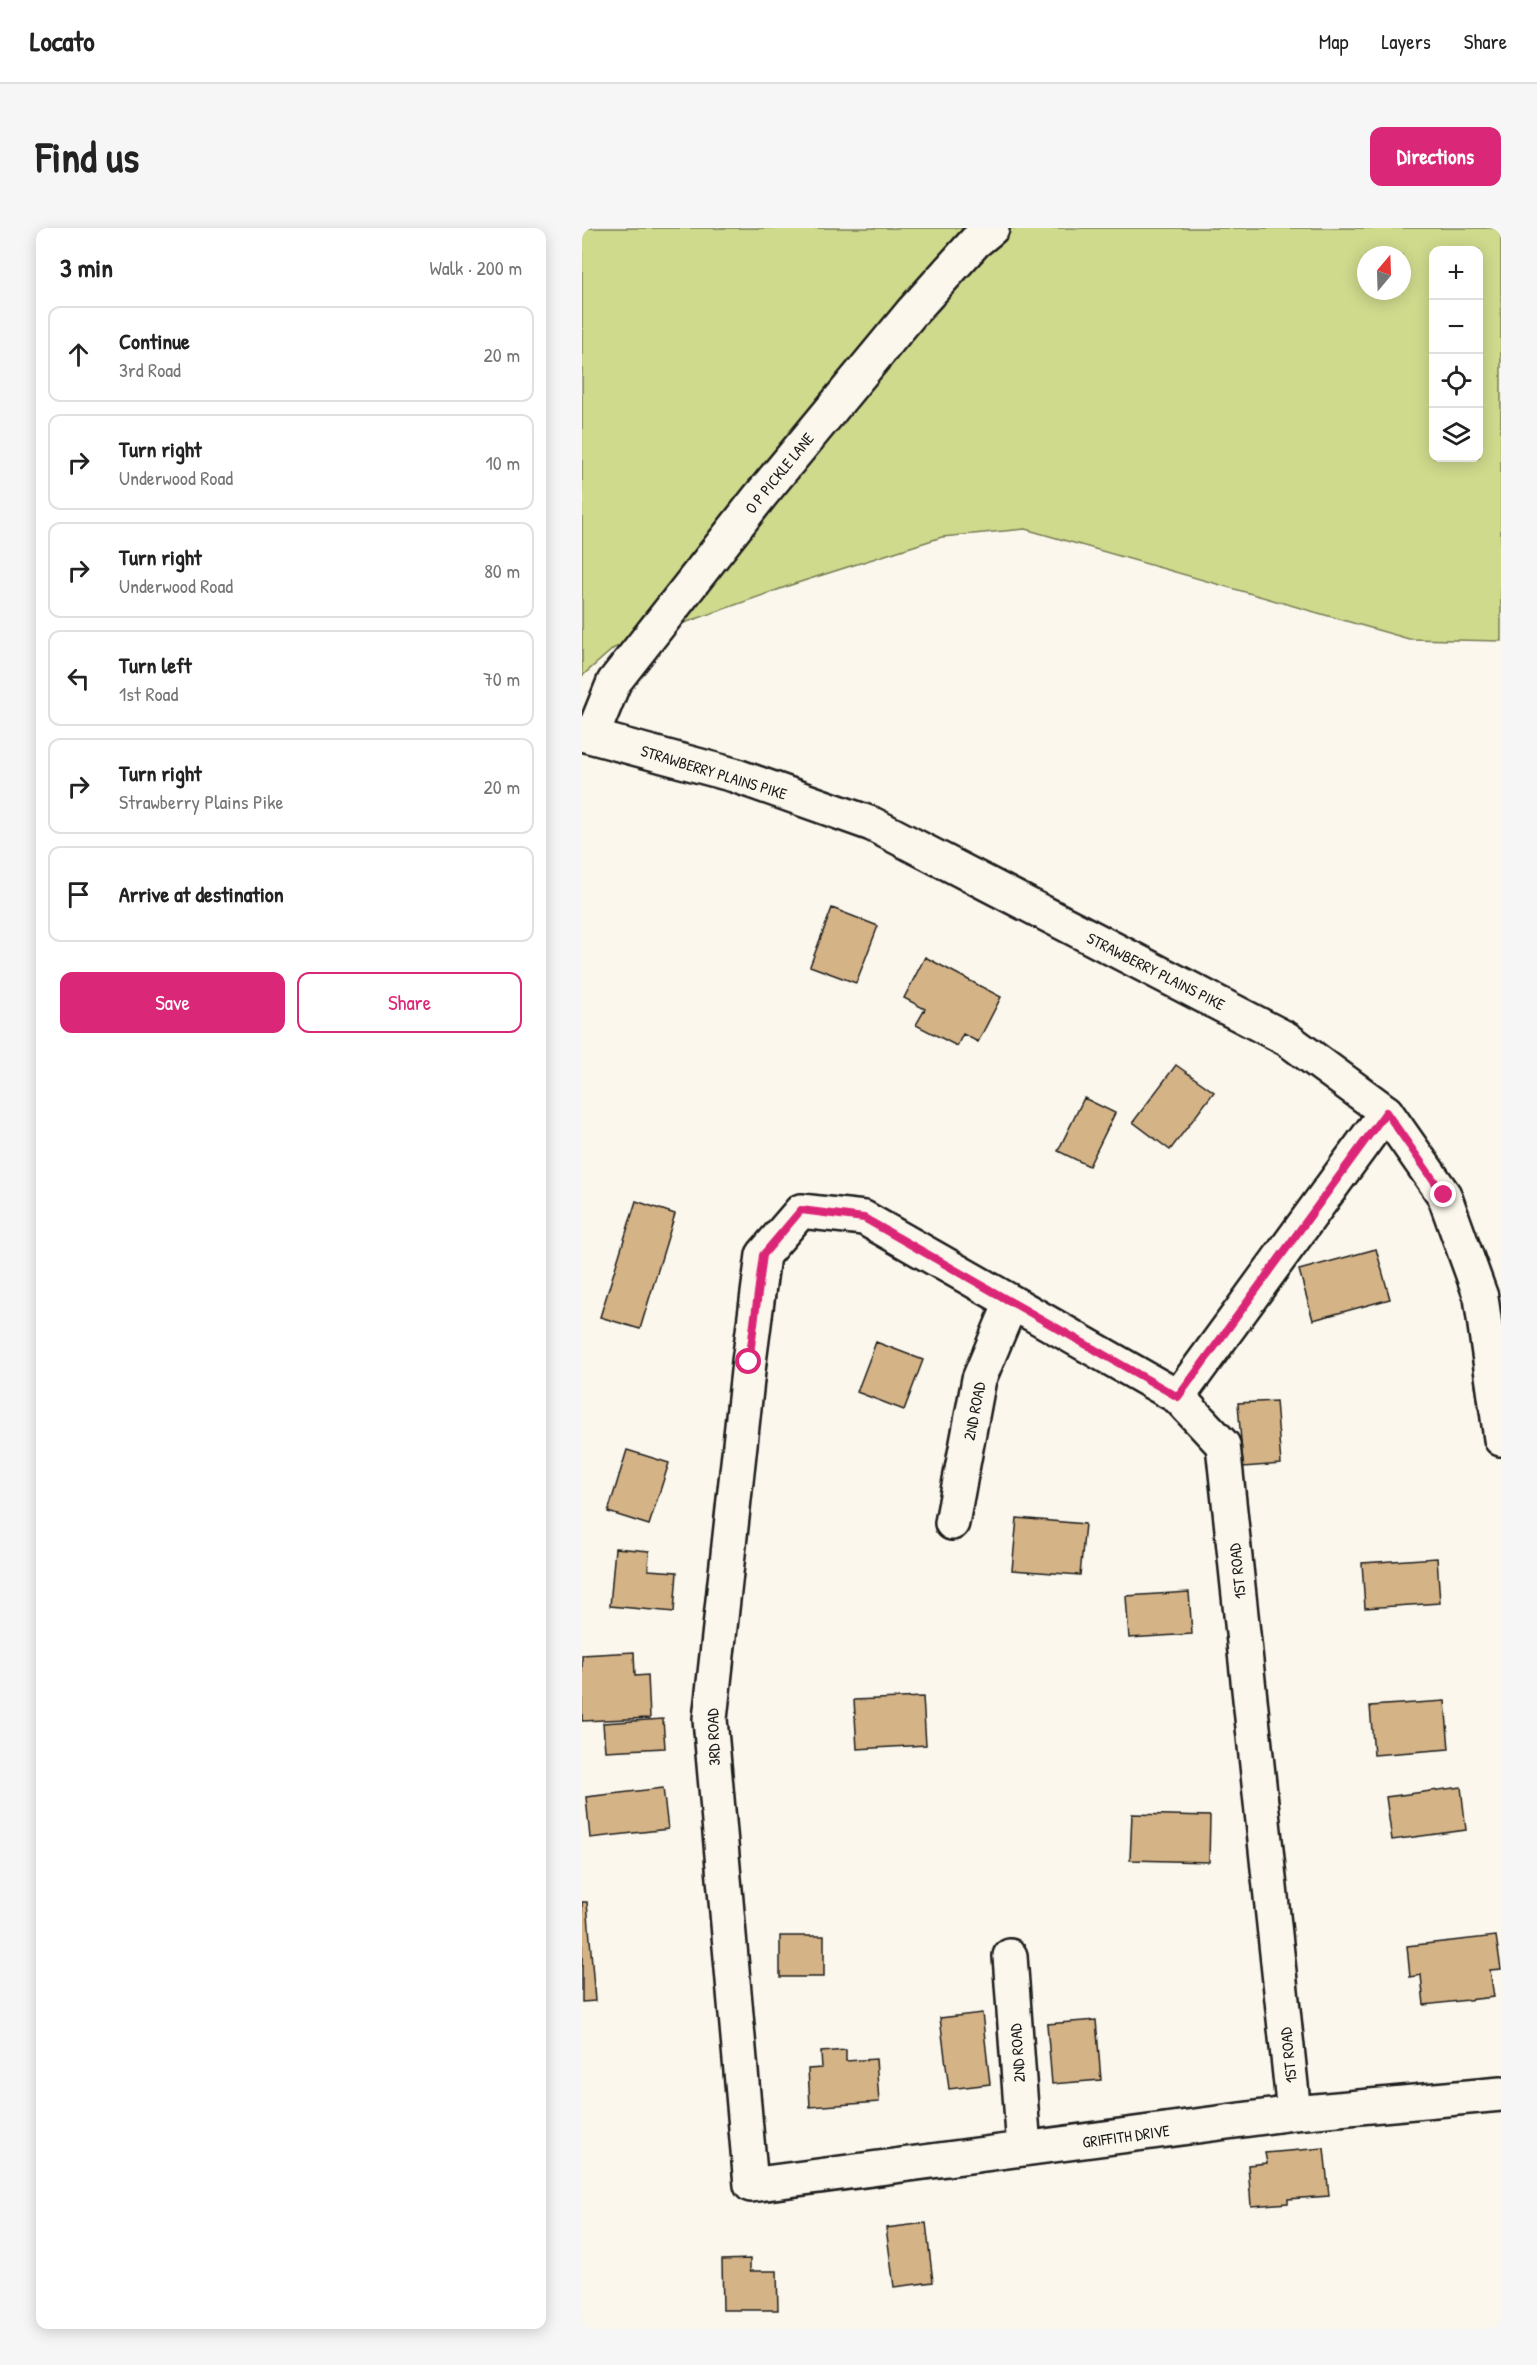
<!DOCTYPE html>
<meta charset="utf-8">
<style>
:root{--surface:#fff;--page:#f6f6f6;--text:#222;--muted:#767676;--line:#e0e0e0;--accent:#db2777}
body{margin:0;font-family:"Patrick Hand",sans-serif;background:var(--page);color:var(--text)}
.controls{position:absolute;right:18px;top:18px;display:grid;overflow:hidden;border-radius:12px;box-shadow:0 3px 15px #0003}
.controls button{width:54px;height:54px;display:grid;place-items:center;padding:0;border:0;border-bottom:2px solid var(--line);background:var(--surface);color:var(--text);font:30px sans-serif}
.compass{position:absolute;left:775px;top:18px;width:54px;height:54px;border-radius:50%;background:var(--surface);box-shadow:0 3px 15px #0003;rotate:19deg}
.stop{position:absolute;width:18px;height:18px;margin:-14px;border:4px solid #db2777;border-radius:50%;background:#fff}
.stop.end{background:#db2777;border-color:#fff;box-shadow:0 2px 6px #0008}
.list{margin:0;padding:0;list-style:none}
h2{display:flex;justify-content:space-between;align-items:center;height:78px;margin:0;padding:0 24px;font-size:26px}
h2 small{font-size:20px;font-weight:400;color:var(--muted)}
.list li{display:grid;grid-template-columns:39px 1fr auto;gap:18px;align-items:center;box-sizing:border-box;height:96px;margin:0 12px 12px;padding:0 12px;border:2px solid var(--line);border-radius:12px}
.list b{display:block;font-size:22px;white-space:nowrap}
.list p{margin:0;font-size:20px;white-space:nowrap;color:var(--muted)}
.list em{font-size:20px;font-style:normal;color:var(--muted)}
.actions{display:flex;gap:12px;padding:18px 24px}
.actions a{flex:1;padding:14px 0;border:2px solid var(--accent);border-radius:12px;text-align:center;font-size:21px;color:var(--accent)}
.actions .main{background:var(--accent);color:#fff}
.icon{flex:none;width:33px;height:33px;fill:none;stroke:currentColor;stroke-width:2;stroke-linecap:round;stroke-linejoin:round}
.map{position:relative;flex:none;width:919px;height:2101px;overflow:hidden;border-radius:12px}
header{display:flex;align-items:center;gap:36px;box-sizing:border-box;height:84px;padding:0 30px;background:var(--surface);border-bottom:2px solid var(--line)}
header strong{font-size:28px}
nav{display:flex;gap:33px;margin-inline-start:auto;font-size:21px}
.intro{display:flex;align-items:center;justify-content:space-between;box-sizing:border-box;height:144px;padding:0 36px}
h1{margin:0;font-size:42px}
.button{padding:15px 27px;border-radius:12px;background:var(--accent);color:#fff;font-size:21px;font-weight:700}
main{display:flex;gap:36px;padding:0 36px}
aside{flex:1;background:var(--surface);border-radius:12px;box-shadow:0 3px 15px #0003}
.map>svg:first-child{display:block}
</style>
<header>
<strong>Locato</strong>
<nav><a>Map</a><a>Layers</a><a>Share</a></nav>
</header>
<div class="intro"><h1>Find us</h1><a class="button">Directions</a></div>
<main>
<aside>
<h2>3 min<small>Walk · 200 m</small></h2>
<ul class="list">
<li><svg class="icon" aria-label="ahead" viewBox="0 0 24 24"><path d="M12 20V5M6 11l6-6 6 6"/></svg><div><b>Continue</b><p>3rd Road</p></div><em>20 m</em></li>
<li><svg class="icon" aria-label="right" viewBox="0 0 24 24"><path d="M7 20v-9h11M14 6l5 5-5 5"/></svg><div><b>Turn right</b><p>Underwood Road</p></div><em>10 m</em></li>
<li><svg class="icon" aria-label="right" viewBox="0 0 24 24"><path d="M7 20v-9h11M14 6l5 5-5 5"/></svg><div><b>Turn right</b><p>Underwood Road</p></div><em>80 m</em></li>
<li><svg class="icon" aria-label="left" viewBox="0 0 24 24"><path d="M17 20v-9H6M10 6l-5 5 5 5"/></svg><div><b>Turn left</b><p>1st Road</p></div><em>70 m</em></li>
<li><svg class="icon" aria-label="right" viewBox="0 0 24 24"><path d="M7 20v-9h11M14 6l5 5-5 5"/></svg><div><b>Turn right</b><p>Strawberry Plains Pike</p></div><em>20 m</em></li>
<li><svg class="icon" aria-label="arrive" viewBox="0 0 24 24"><path d="M6 21V4h12l-3 4 3 4H6"/></svg><div><b>Arrive at destination</b></div></li>
</ul>
<div class="actions"><a class="main">Save</a><a>Share</a></div>
</aside>
<div class="map">
<svg width="919" height="2101" viewBox="0 0 919 2101">
<rect width="100%" height="100%" fill="#fbf7ec"/>
<filter id="ink" filterUnits="userSpaceOnUse"><feTurbulence type="fractalNoise" baseFrequency=".0167" numOctaves="2"/><feDisplacementMap in="SourceGraphic" scale="12" xChannelSelector="R" yChannelSelector="G"/><feConvolveMatrix kernelMatrix="1 2 1 2 8 2 1 2 1" color-interpolation-filters="sRGB"/></filter>
<g filter="url(#ink)">
<path fill="#cfda8d" stroke="#767b54" stroke-width="1.5" fill-rule="evenodd" d="M0,0H919V413L827,411L443,301L360,309L212,356L32,420L0,448ZM852,22H897V230H852ZM784,27H820V63H784Z"/>
<path fill="#d4b387" stroke="#1c1c1c" stroke-width="1.5" d="M250,680L296,698L274,755L228,738Z
M343,729L419,769L396,814L381,806L375,818L334,797L343,781L322,770Z
M594,837L632,864L588,922L551,894Z
M502,870L533,885L507,938L476,923Z
M54,973L93,986L58,1101L18,1089Z
M794,1021L808,1071L731,1092L717,1042Z
M294,1114L341,1132L322,1182L275,1164Z
M694,1173L699,1236L661,1239L656,1175Z
M45,1222L87,1235L67,1297L26,1284Z
M435,1290L503,1296L498,1347L430,1342Z
M33,1320L67,1323L66,1342L95,1344L92,1384L28,1378Z
M855,1330L858,1375L783,1380L780,1335Z
M607,1364L610,1406L547,1410L544,1368Z
M52,1424L53,1448L66,1447L68,1490L0,1493V1427Z
M341,1469L344,1517L275,1521L272,1472Z
M863,1473L867,1521L792,1527L788,1478Z
M81,1491L83,1520L23,1523L21,1495Z
M879,1559L884,1602L810,1612L804,1569Z
M81,1560L86,1601L8,1610L4,1569Z
M550,1586L628,1588L627,1634L548,1632Z
M0,1674H5L13,1773L0,1774Z
M198,1708H242V1749H198Z
M914,1708L919,1741L908,1742L912,1769L842,1777L839,1747L828,1749L825,1718Z
M400,1785L408,1856L367,1861L358,1790Z
M514,1792L519,1852L470,1856L465,1796Z
M264,1822V1833L294,1831L297,1874L228,1879L226,1841L240,1840L239,1824Z
M742,1920L747,1968L706,1971V1975L669,1978L666,1937L685,1935L683,1925Z
M344,1995L351,2054L312,2059L304,2000Z
M168,2031V2043H195L196,2082H141L140,2032Z"/>
<g fill="none" stroke-linecap="round" stroke-linejoin="round">
<defs>
<path id="street" d="M10,508L32,454L178,268L330,84L393,14L410,0
M596,1169L282,990L219,983L181,1027L167,1134L128,1491L169,1957L712,1885L919,1866
M370,1295L397,1151L429,1075
M428,1728L442,1921
M712,1885L641,1217L596,1169L804,884"/>
<path id="secondary" d="M0,506L152,547L290,596L705,811L804,884L862,967L899,1069L919,1211"/>
</defs>
<use href="#street" stroke="#1c1c1c" stroke-width="38"/>
<use href="#secondary" stroke="#1c1c1c" stroke-width="38"/>
<use href="#street" stroke="#fbf7ec" stroke-width="33"/>
<use href="#secondary" stroke="#fbf7ec" stroke-width="33"/>
</g>
</g>
<g fill="none" stroke-linecap="round" stroke-linejoin="round" filter="url(#ink)">
<path stroke="#db2777" stroke-width="8" d="M167,1134L181,1027L219,982L282,990L596,1169L804,884L862,967"/>
</g>
<g text-anchor="middle" dominant-baseline="central" stroke-width="4.5" stroke-linejoin="round" paint-order="stroke">
<g font-size="16" fill="#1c1c1c" stroke="#fbf7ec">
<text transform="translate(197 245) rotate(-51)">O P PICKLE LANE</text>
<text transform="translate(132 544) rotate(17)">STRAWBERRY PLAINS PIKE</text>
<text transform="translate(574 743) rotate(27)">STRAWBERRY PLAINS PIKE</text>
<text transform="translate(392 1183) rotate(-79)">2ND ROAD</text>
<text transform="translate(655 1343) rotate(-96)">1ST ROAD</text>
<text transform="translate(131 1509) rotate(-92)">3RD ROAD</text>
<text transform="translate(435 1825) rotate(-94)">2ND ROAD</text>
<text transform="translate(706 1827) rotate(-96)">1ST ROAD</text>
<text transform="translate(544 1908) rotate(-8)">GRIFFITH DRIVE</text>
</g>
</g>
</svg>
<div class="controls">
<button>+</button>
<button>−</button>
<button><svg class="icon" aria-label="locate" viewBox="0 0 24 24"><circle cx="12" cy="12" r="6"/><path d="M12 2v4M12 18v4M2 12h4M18 12h4"/></svg></button>
<button><svg class="icon" aria-label="layers" viewBox="0 0 24 24"><path d="M12 4l9 5-9 5-9-5zM3 14l9 5 9-5"/></svg></button>
</div>
<svg class="compass" viewBox="-18 -18 36 36"><path d="M0-13l5 13h-10z" fill="#e53935"/><path d="M0 13l5-13h-10z" fill="#767676"/></svg>
<div class="stop" style="left:167px;top:1134px"></div>
<div class="stop end" style="left:862px;top:967px"></div>
</div>
</main>
